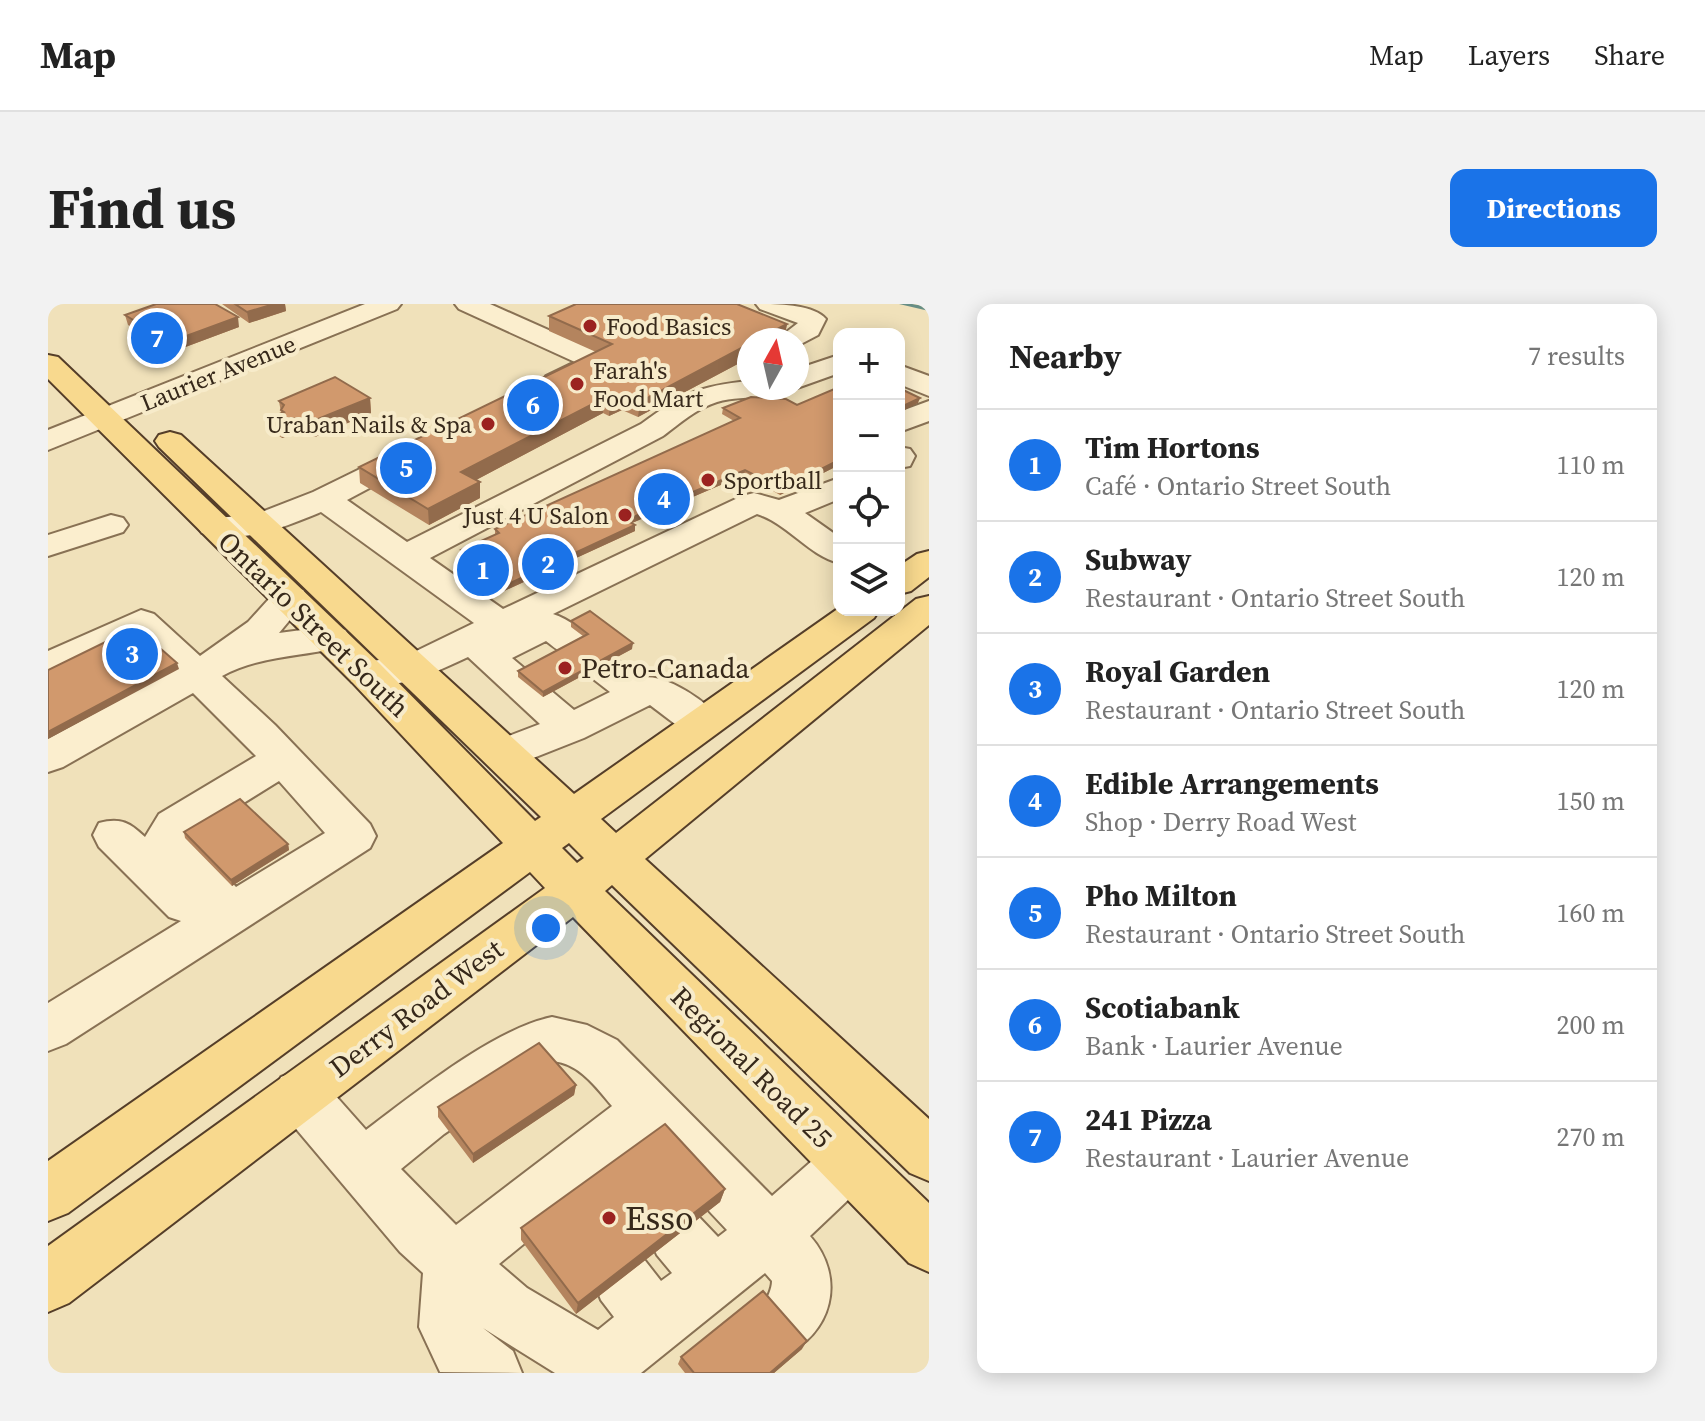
<!DOCTYPE html>
<meta charset="utf-8">
<style>
:root{--surface:#fff;--page:#f2f2f2;--text:#222;--muted:#767676;--line:#e0e0e0;--accent:#1a73e8}
body{margin:0;font-family:"Source Serif 4",serif;background:var(--page);color:var(--text)}
.controls{position:absolute;right:24px;top:24px;display:grid;overflow:hidden;border-radius:16px;box-shadow:0 4px 20px #0003}
.controls button{width:72px;height:72px;display:grid;place-items:center;padding:0;border:0;border-bottom:2px solid var(--line);background:var(--surface);color:var(--text);font:40px sans-serif}
.compass{position:absolute;left:689px;top:24px;width:72px;height:72px;border-radius:50%;background:var(--surface);box-shadow:0 4px 20px #0003;rotate:8deg}
.you{position:absolute;left:498px;top:624px;width:28px;height:28px;margin:-20px;border:6px solid #fff;border-radius:50%;background:#1a73e8;box-shadow:0 0 0 12px #1a73e833}
.badge{display:grid;place-items:center;width:52px;height:52px;border-radius:50%;background:var(--accent);color:#fff;font-size:26px;font-weight:700}
.pin{position:absolute;translate:-50% -50%;border:4px solid #fff;box-shadow:0 2px 8px #0006}
.list{margin:0;padding:0;list-style:none}
h2{display:flex;justify-content:space-between;align-items:center;height:104px;margin:0;padding:0 32px;font-size:34px}
h2 small{font-size:26px;font-weight:400;color:var(--muted)}
.list li{display:grid;grid-template-columns:52px 1fr auto;gap:24px;align-items:center;box-sizing:border-box;height:112px;padding:0 32px;border-top:2px solid var(--line)}
.list b{display:block;font-size:30px;white-space:nowrap}
.list p{margin:0;font-size:26px;white-space:nowrap;color:var(--muted)}
.list em{font-size:26px;font-style:normal;color:var(--muted)}
.icon{flex:none;width:44px;height:44px;fill:none;stroke:currentColor;stroke-width:2;stroke-linecap:round;stroke-linejoin:round}
.map{position:relative;flex:none;width:881px;height:1069px;overflow:hidden;border-radius:16px}
header{display:flex;align-items:center;gap:48px;box-sizing:border-box;height:112px;padding:0 40px;background:var(--surface);border-bottom:2px solid var(--line)}
header strong{font-size:38px}
nav{display:flex;gap:44px;margin-inline-start:auto;font-size:28px}
.intro{display:flex;align-items:center;justify-content:space-between;box-sizing:border-box;height:192px;padding:0 48px}
h1{margin:0;font-size:56px}
.button{padding:20px 36px;border-radius:16px;background:var(--accent);color:#fff;font-size:28px;font-weight:700}
main{display:flex;gap:48px;padding:0 48px}
aside{flex:1;background:var(--surface);border-radius:16px;box-shadow:0 4px 20px #0003}
.map>svg:first-child{display:block}
</style>
<header>
<strong>Map</strong>
<nav><a>Map</a><a>Layers</a><a>Share</a></nav>
</header>
<div class="intro"><h1>Find us</h1><a class="button">Directions</a></div>
<main>
<div class="map">
<svg width="881" height="1069" viewBox="0 0 881 1069">
<rect width="100%" height="100%" fill="#f0e1ba"/>
<g fill="none" stroke-linecap="round" stroke-linejoin="round">
<path fill="#678e85" fill-rule="evenodd" d="M851,0H864L881,3V7Z"/>
<defs>
<path id="minor" d="M317,0H353L349,5L0,146V126Z
M407,0H442L559,52L563,58L559,64C540,73 519,89 498,84L494,78L498,72L527,58L411,5Z
M708,0C729,0 765,0 778,15L770,31L749,42V36H728L750,19L712,5Z
M791,51V69L749,84V65Z
M851,61L881,72V92L851,80Z
M701,77V84H731L727,90C709,95 687,92 669,98C649,104 631,120 615,132L382,254L455,305L694,192L706,189L731,196L791,174V195L757,209L791,233V259C760,251 740,220 709,210L505,310C521,315 538,328 547,342L541,351C522,356 513,349 498,337L464,354L526,406L562,388L540,371L534,362L540,353C563,347 576,360 594,374C616,368 664,400 675,419L669,429C642,437 623,416 602,401L536,434L470,460L455,465L440,460L434,450L440,440L492,420L420,353C384,370 345,389 304,378L299,369L304,360L358,352L426,319L273,208C234,224 197,240 154,229L149,222L154,215L206,211L265,188L363,140L374,142L378,149L374,156L299,196L359,238L593,120C634,90 650,82 701,77Z
M881,97V117L851,128V108Z
M851,143L862,145L867,152L862,162L851,164Z
M63,211L75,214L80,221L75,228L0,252V231Z
M242,283L255,286L260,294L231,329L284,322L297,326L303,334L297,342C256,353 212,351 174,372L227,421L322,520L328,532L322,544L18,740L0,747V699L133,617L121,613L51,543L45,531L51,519C73,513 82,519 97,533L111,510L208,452L145,389L15,463L0,468V435L123,368L89,335L0,374V347L93,306L106,310L152,352L200,318L229,286ZM231,477L277,529L188,583L141,533Z
M504,713L539,721L569,736L724,892L782,841L801,833L820,841L828,859L820,877L762,932C799,974 784,1031 734,1052L713,1043L704,1022C710,1008 724,991 724,977L717,969L593,1069H507L435,1024L465,1047L474,1069L392,1068L371,1023L375,969L352,948L233,807L226,790L233,773L252,766L271,773L318,826C367,789 446,725 504,713ZM504,757C531,759 548,783 564,802L408,921L353,865L396,830ZM598,840L679,926L670,933L649,911L629,903L609,911L600,931L609,951L624,969L613,977L595,954L574,946L553,954L545,975L553,996L566,1013L550,1026L479,984L451,960Z"/>
<path id="major" d="M0,51L10,53L332,360L487,517L493,513L111,143L107,137L111,131L122,128L133,131L526,490L791,304L831,306L826,314L553,515L568,529L868,295L881,292V321L597,555L881,815V877L862,869L564,581L557,587L881,899V968L861,959L525,613L21,999L0,1008V942L497,584L482,568L20,909L0,917V857L455,539L304,378L0,75ZM521,539L536,554L529,559L514,544Z
M881,247V273L863,287L851,290V262L869,250Z"/>
</defs>
<use href="#minor" stroke="#887154" stroke-width="4"/>
<use href="#major" stroke="#553e29" stroke-width="4"/>
<use href="#minor" fill="#fbeece" fill-rule="evenodd"/>
<use href="#major" fill="#f8d98e" fill-rule="evenodd"/>
</g>
<path fill="#b4845e" d="M174,0H237L238,7L201,19Z
M77,11L191,23L124,48L80,21Z
M501,12L739,20L736,35L734,36H701V54L590,113L574,106L561,112L555,109L428,176L432,194L381,221L312,179L311,163L548,48L501,27Z
M791,83V161L732,191L696,171L584,219L587,227L456,287L423,265V260L413,252V246L447,231V225L686,117L674,110L675,104L749,101Z
M322,94L323,109L267,133L245,130L234,134L227,129L225,113L233,109L231,97Z
M523,317L584,345L495,393L470,373V367L535,332L523,323Z
M136,528L240,540L241,546L184,582L137,534Z
M528,781L526,791L425,859L390,813V803Z
M677,885L672,898L528,1010L473,936V924Z
M754,1045L726,1069H637L630,1060L633,1053Z"/>
<path fill="#926b4c" d="M226,0H237L238,7L201,19L199,8Z
M190,13L191,23L124,48L122,38Z
M739,20L736,35L734,36H708Z
M701,40V54L590,113L592,98Z
M575,90L574,106L561,112L562,97Z
M322,94L323,109L267,133L265,117Z
M556,94L555,109L413,184V168Z
M872,94L870,99L851,109V104Z
M242,114L245,130L234,134L232,118Z
M791,156V161L732,191L734,185Z
M697,166L696,171L577,222L578,216Z
M432,178V194L381,221L380,205Z
M587,221V227L456,287V282Z
M585,339L584,345L495,393V388Z
M129,359L131,365L0,435V428Z
M240,540L241,546L184,582L183,576Z
M528,781L526,791L425,859V850Z
M677,885L672,898L528,1010L530,999Z
M759,1037L754,1045L726,1069H722Z"/>
<path fill="#d1996d" stroke="#926b4c" stroke-width="2" d="M108,0H167L190,13L122,38L77,11Z
M187,0H226L199,8Z
M528,0H689L739,20L708,36H701V40L592,98L575,90L562,97L556,94L413,168L432,178L380,205L311,163L564,40L501,12Z
M287,73L322,94L265,117L242,114L232,118L225,113L236,108L233,106L236,101L231,97Z
M791,83V156L734,185L697,166L578,216L587,221L456,282L423,259L426,257L413,246L451,229L447,225L692,114L675,104L703,93L738,95L749,101Z
M851,84L872,94L851,104Z
M542,307L585,339L495,388L470,367L540,330L523,317Z
M88,323L129,359L0,428V366Z
M192,495L240,540L183,576L136,528Z
M491,739L528,781L425,850L390,803Z
M617,820L677,885L530,999L473,924Z
M715,987L759,1037L722,1069H646L633,1053Z"/>
<g fill="#9b2220" stroke="#f7ebca" stroke-width="3">
<circle cx="542" cy="22" r="8"/>
<circle cx="529" cy="80" r="8"/>
<circle cx="440" cy="120" r="8"/>
<circle cx="660" cy="176" r="8"/>
<circle cx="577" cy="211" r="8"/>
<circle cx="517" cy="364" r="8"/>
<circle cx="561" cy="914" r="8"/>
</g>
<g text-anchor="middle" dominant-baseline="central" stroke-width="8" stroke-linejoin="round" paint-order="stroke">
<g font-size="24" fill="#36281a" stroke="#f7ebca" text-anchor="start">
<text x="558" y="22">Food Basics</text>
<text x="545" y="66">Farah's<tspan x="545" dy="28">Food Mart</tspan></text>
<text x="424" y="120" text-anchor="end">Uraban Nails &amp; Spa</text>
<text x="676" y="176">Sportball</text>
<text x="561" y="211" text-anchor="end">Just 4 U Salon</text>
</g>
<g font-size="24" fill="#36281a" stroke="#f7ebca">
<text transform="translate(170 69) rotate(-22)">Laurier Avenue</text>
</g>
<g font-size="28" fill="#36281a" stroke="#f7ebca">
<text transform="translate(266 320) rotate(44)">Ontario Street South</text>
<text transform="translate(368 704) rotate(-37)">Derry Road West</text>
<text transform="translate(704 763) rotate(45)">Regional Road 25</text>
</g>
<g font-size="28" fill="#36281a" stroke="#f7ebca" text-anchor="start">
<text x="533" y="364">Petro-Canada</text>
</g>
<g font-size="34" fill="#36281a" stroke="#f7ebca" text-anchor="start">
<text x="577" y="914">Esso</text>
</g>
</g>
</svg>
<div class="controls">
<button>+</button>
<button>−</button>
<button><svg class="icon" aria-label="locate" viewBox="0 0 24 24"><circle cx="12" cy="12" r="6"/><path d="M12 2v4M12 18v4M2 12h4M18 12h4"/></svg></button>
<button><svg class="icon" aria-label="layers" viewBox="0 0 24 24"><path d="M12 4l9 5-9 5-9-5zM3 14l9 5 9-5"/></svg></button>
</div>
<svg class="compass" viewBox="-18 -18 36 36"><path d="M0-13l5 13h-10z" fill="#e53935"/><path d="M0 13l5-13h-10z" fill="#767676"/></svg>
<div class="you"></div>
<div class="pin badge" style="left:435px;top:266px">1</div>
<div class="pin badge" style="left:500px;top:260px">2</div>
<div class="pin badge" style="left:84px;top:350px">3</div>
<div class="pin badge" style="left:616px;top:195px">4</div>
<div class="pin badge" style="left:358px;top:164px">5</div>
<div class="pin badge" style="left:485px;top:101px">6</div>
<div class="pin badge" style="left:109px;top:34px">7</div>
</div>
<aside>
<h2>Nearby<small>7 results</small></h2>
<ul class="list">
<li><span class="badge">1</span><div><b>Tim Hortons</b><p>Café · Ontario Street South</p></div><em>110 m</em></li>
<li><span class="badge">2</span><div><b>Subway</b><p>Restaurant · Ontario Street South</p></div><em>120 m</em></li>
<li><span class="badge">3</span><div><b>Royal Garden</b><p>Restaurant · Ontario Street South</p></div><em>120 m</em></li>
<li><span class="badge">4</span><div><b>Edible Arrangements</b><p>Shop · Derry Road West</p></div><em>150 m</em></li>
<li><span class="badge">5</span><div><b>Pho Milton</b><p>Restaurant · Ontario Street South</p></div><em>160 m</em></li>
<li><span class="badge">6</span><div><b>Scotiabank</b><p>Bank · Laurier Avenue</p></div><em>200 m</em></li>
<li><span class="badge">7</span><div><b>241 Pizza</b><p>Restaurant · Laurier Avenue</p></div><em>270 m</em></li>
</ul>
</aside>
</main>
